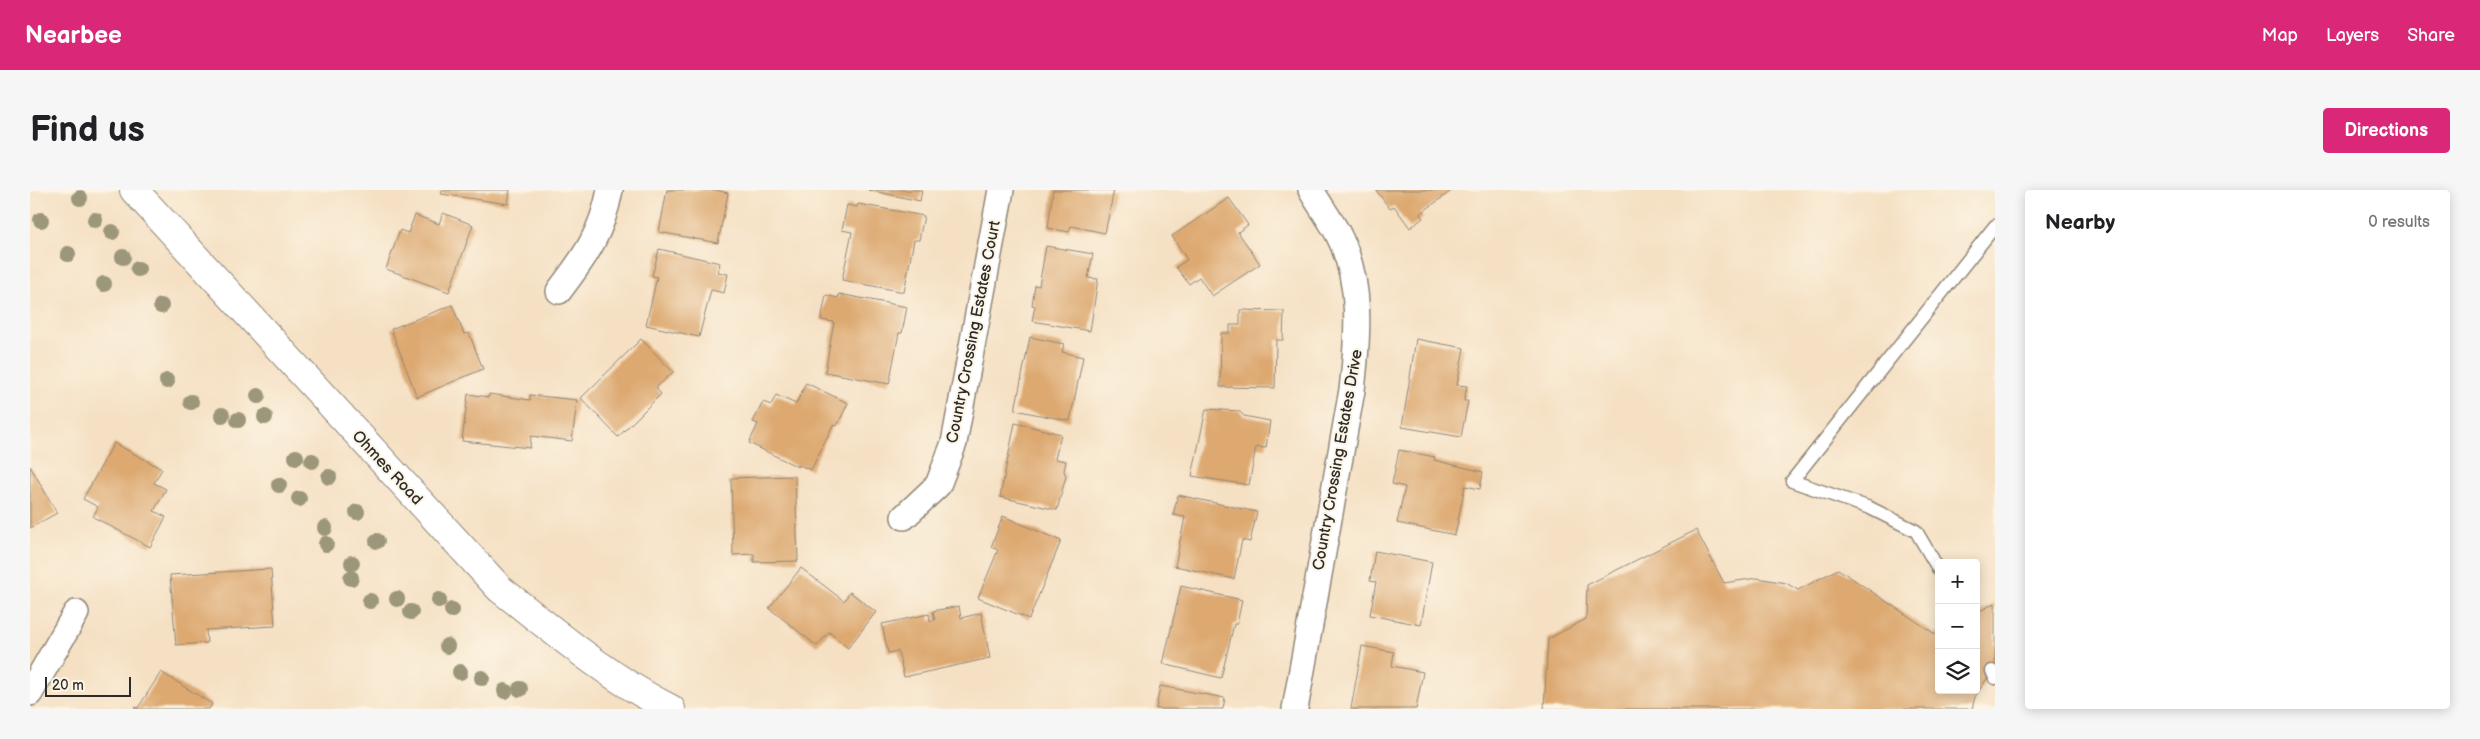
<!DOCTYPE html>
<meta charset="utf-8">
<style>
:root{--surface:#fff;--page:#f6f6f6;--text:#202124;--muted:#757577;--line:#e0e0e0;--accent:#db2777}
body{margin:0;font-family:"Balsamiq Sans",sans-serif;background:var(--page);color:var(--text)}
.controls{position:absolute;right:15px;bottom:15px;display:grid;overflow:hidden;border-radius:5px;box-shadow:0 2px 12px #0003}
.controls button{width:45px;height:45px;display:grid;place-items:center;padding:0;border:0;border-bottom:1px solid var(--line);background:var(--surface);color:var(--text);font:25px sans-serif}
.scale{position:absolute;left:15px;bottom:12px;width:86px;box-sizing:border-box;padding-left:5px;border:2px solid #2b2b2b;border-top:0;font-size:14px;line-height:18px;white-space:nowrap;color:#2b2b2b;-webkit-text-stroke:4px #fcf5e5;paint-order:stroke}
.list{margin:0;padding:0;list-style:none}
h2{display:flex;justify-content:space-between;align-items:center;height:65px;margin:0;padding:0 20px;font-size:21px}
h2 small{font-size:16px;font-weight:400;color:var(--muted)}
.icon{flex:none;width:28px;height:28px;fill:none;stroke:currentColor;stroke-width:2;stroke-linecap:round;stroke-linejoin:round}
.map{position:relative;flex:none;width:1965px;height:519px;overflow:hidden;border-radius:5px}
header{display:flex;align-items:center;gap:30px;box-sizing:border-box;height:70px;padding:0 25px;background:var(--accent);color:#fff}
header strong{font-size:24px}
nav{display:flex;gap:28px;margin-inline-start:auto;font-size:18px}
.intro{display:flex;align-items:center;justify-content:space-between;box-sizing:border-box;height:120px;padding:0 30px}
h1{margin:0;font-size:35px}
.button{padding:12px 22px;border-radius:5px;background:var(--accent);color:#fff;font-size:18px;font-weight:700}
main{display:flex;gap:30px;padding:0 30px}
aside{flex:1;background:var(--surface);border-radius:5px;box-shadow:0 2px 12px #0003}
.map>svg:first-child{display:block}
</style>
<header>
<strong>Nearbee</strong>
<nav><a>Map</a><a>Layers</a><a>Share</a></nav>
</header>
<div class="intro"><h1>Find us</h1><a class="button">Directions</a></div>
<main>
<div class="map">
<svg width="1965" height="519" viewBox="0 0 1965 519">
<rect width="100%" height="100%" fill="#fcf5e5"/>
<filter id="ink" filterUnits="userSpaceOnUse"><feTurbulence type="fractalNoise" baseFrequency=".02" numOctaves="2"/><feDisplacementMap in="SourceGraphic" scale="10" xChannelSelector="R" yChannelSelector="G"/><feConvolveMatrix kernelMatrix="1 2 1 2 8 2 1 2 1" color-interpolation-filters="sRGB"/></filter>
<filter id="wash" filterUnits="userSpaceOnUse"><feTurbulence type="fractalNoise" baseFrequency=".0096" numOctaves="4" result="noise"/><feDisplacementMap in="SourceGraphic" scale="20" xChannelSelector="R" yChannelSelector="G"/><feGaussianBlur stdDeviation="1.12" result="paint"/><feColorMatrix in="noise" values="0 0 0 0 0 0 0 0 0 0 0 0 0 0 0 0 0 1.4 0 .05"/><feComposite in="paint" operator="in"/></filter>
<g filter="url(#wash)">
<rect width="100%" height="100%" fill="#f5e0c3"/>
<g id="blocks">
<path fill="#dda971" d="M412,0H480L478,14L411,4Z
M637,0H686L698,3L688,53L629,42Z
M838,0H892L890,11Z
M1023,0H1084L1075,43L1041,36L1039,42L1018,38Z
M1346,0H1419L1421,1L1390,24L1393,28L1380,38L1364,16L1360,19Z
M1199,8L1218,35L1208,42L1230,74L1182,106L1169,87L1159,94L1146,77L1157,70L1142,46Z
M828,14L894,26L889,50H884L874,102L812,90L822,42L812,40L817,15L827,17Z
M413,23L443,35L419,102L356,79L370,40L378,43L385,25L409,34Z
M1016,56L1063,64L1058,88L1068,89L1060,141L1002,131L1005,116L1002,115L1005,95L1009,96Z
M629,59L690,73L688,82L698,84L694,103L681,100L669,147L616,135L627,87L622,86Z
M809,104L877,117L872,143H869L859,194L795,182L804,132L791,130L796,105L808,108Z
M422,115L434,144L439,143L453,179L387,207L361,139Z
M1210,120L1254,121L1253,150H1246L1245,198L1190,197L1191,143H1200V135H1210Z
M1000,147L1034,154L1032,162L1053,167L1040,231L985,220Z
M611,149L643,182L626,198L631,204L588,247L551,208Z
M1386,149L1434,158L1427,195L1437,196L1434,211H1438L1431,247L1372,237Z
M776,193L818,213L807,236L803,235L781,280L769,275L768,277L719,253L728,234L723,232L733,212L741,215L746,205L766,214Z
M438,204L459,207V204L500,210V205L547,210L542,251L501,246L500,258L432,251Z
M1176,219L1209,221L1214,226L1240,231L1236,258L1226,257L1219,295L1162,286Z
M985,233L1031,244L1025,269L1036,271L1034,281L1036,286L1027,320L970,307Z
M84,253L132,279L124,293L136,299L124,321L136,327L120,357L63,327L68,317L53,309Z
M1369,260L1405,267L1404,270L1453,282L1450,299L1435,296L1425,345L1367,333L1375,297L1362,294Z
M0,276L27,323L0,338Z
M765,286L768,371L724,372V364L703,365L701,288Z
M1148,305L1227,322L1220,352L1212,350L1204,389L1145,376L1155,327L1143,325Z
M973,326L1031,351L999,429L948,408L968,360L961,357Z
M1666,340L1694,393L1727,388L1756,393L1768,400L1808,379L1905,444L1909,442V500H1946V423L1965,413V476L1945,507L1942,519H1514L1518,449L1556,429L1557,395Z
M1345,361L1402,372L1391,435L1340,425L1346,392L1340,391Z
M771,378L814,411L820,402L846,422L818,458L799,442L787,456L739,418Z
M241,379L245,436L176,440L177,453L146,455L140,385Z
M1151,396L1212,410L1207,434H1204L1191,488L1133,474Z
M929,416L931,428L951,423L960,468L874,487L868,461L858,463L852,434L899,424L900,431L905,430L903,421Z
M1332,456L1364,462L1362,476L1393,482L1386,519H1321Z
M131,482L182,514L179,519H104L105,517L108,518Z
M1130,496L1195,508L1193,519H1126Z"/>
</g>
</g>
<g filter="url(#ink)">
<use href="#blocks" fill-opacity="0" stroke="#908677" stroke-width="1"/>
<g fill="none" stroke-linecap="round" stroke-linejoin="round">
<defs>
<path id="service" d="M1909,380L1886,341L1840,318L1762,291L1965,36
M1962,481L1965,488"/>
<path id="minor" d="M529,101C555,67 572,43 580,0
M874,327L908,295L924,253L971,0
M0,503L46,423
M1265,519L1322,200C1328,147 1333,91 1307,42C1299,28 1289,14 1281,0"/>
<path id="secondary" d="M104,0L470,399C524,441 579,488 641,519"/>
</defs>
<use href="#service" stroke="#908677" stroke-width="15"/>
<use href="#minor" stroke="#908677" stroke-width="28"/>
<use href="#secondary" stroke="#908677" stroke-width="30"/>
<use href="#service" stroke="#fff" stroke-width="12"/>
<use href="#minor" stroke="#fff" stroke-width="25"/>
<use href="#secondary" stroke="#fff" stroke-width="28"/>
</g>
<g fill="#9c977a">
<circle cx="50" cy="8" r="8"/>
<circle cx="11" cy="30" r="8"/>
<circle cx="65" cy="30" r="8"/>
<circle cx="82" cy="42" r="8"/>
<circle cx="38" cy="64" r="8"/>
<circle cx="93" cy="67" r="8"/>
<circle cx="108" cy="79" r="8"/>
<circle cx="74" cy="94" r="8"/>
<circle cx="131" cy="116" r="8"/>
<circle cx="137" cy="191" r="8"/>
<circle cx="228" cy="206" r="8"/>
<circle cx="161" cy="212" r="8"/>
<circle cx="192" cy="225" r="8"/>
<circle cx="235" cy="227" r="8"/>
<circle cx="208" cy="230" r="8"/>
<circle cx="266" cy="267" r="8"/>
<circle cx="282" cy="271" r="8"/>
<circle cx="299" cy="287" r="8"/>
<circle cx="249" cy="295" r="8"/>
<circle cx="269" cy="309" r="8"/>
<circle cx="327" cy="322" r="8"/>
<circle cx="295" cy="338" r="8"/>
<circle cx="347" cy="351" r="8"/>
<circle cx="296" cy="354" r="8"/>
<circle cx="322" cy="373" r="8"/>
<circle cx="321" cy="388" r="8"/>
<circle cx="367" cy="409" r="8"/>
<circle cx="409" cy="410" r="8"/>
<circle cx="340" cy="411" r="8"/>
<circle cx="422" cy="420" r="8"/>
<circle cx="381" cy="422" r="8"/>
<circle cx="417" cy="456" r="8"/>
<circle cx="430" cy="482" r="8"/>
<circle cx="452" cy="488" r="8"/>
<circle cx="490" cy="499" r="8"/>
<circle cx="475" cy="501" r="8"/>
</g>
</g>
<g text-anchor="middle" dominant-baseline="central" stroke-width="4" stroke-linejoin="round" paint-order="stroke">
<g font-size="16" fill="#2b2b2b" stroke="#fcf5e5">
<text transform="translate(944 142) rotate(-79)">Country Crossing Estates Court</text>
<text transform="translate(1308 270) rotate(-80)">Country Crossing Estates Drive</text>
<text transform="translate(357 278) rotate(47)">Ohmes Road</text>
</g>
</g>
</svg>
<div class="controls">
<button>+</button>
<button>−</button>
<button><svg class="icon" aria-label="layers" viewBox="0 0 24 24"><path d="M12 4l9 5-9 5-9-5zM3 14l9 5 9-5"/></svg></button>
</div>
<div class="scale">20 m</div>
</div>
<aside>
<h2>Nearby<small>0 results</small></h2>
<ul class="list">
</ul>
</aside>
</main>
